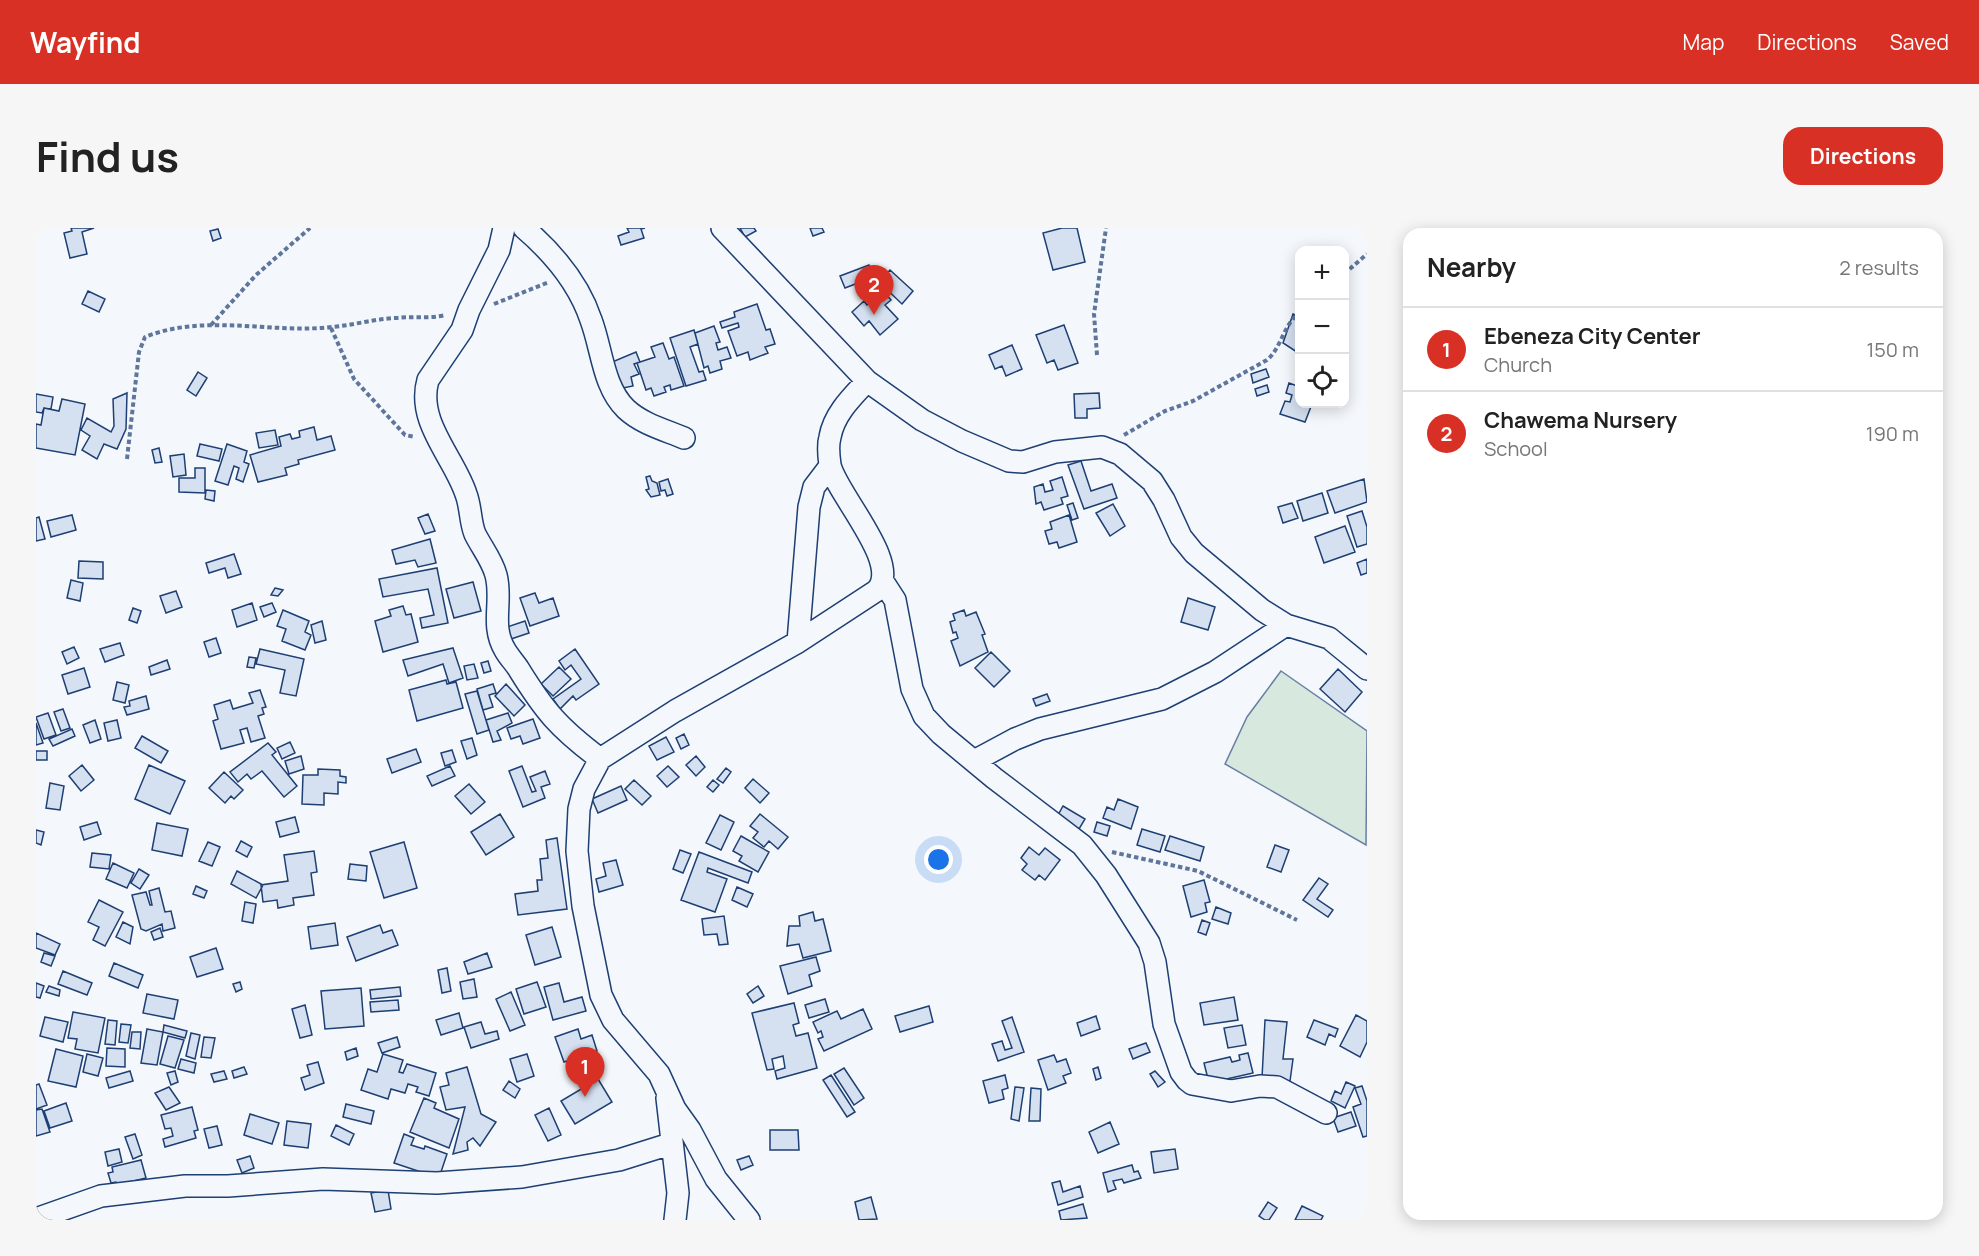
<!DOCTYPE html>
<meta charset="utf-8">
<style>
:root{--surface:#fff;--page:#f6f6f6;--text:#222;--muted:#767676;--line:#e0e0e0;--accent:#d93025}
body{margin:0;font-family:Manrope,sans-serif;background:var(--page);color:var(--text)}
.controls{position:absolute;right:18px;top:18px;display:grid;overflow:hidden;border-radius:12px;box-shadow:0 3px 15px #0003}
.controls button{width:54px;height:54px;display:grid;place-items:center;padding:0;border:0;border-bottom:2px solid var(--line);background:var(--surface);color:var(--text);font:30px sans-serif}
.you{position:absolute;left:903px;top:632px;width:21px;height:21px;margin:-15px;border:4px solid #fff;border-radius:50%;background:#1a73e8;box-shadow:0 0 0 9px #1a73e833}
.badge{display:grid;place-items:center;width:39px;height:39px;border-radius:50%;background:var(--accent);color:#fff;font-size:20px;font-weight:700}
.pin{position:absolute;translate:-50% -50px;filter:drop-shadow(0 2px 3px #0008)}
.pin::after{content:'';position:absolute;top:32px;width:21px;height:18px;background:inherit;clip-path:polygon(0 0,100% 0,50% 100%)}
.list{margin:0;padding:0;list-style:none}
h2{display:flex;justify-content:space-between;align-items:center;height:78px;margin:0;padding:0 24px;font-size:26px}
h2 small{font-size:20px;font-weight:400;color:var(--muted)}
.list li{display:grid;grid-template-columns:39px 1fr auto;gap:18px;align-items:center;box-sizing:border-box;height:84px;padding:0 24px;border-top:2px solid var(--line)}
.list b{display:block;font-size:22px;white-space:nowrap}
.list p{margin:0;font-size:20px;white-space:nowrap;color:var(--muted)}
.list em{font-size:20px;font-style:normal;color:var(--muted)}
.icon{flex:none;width:33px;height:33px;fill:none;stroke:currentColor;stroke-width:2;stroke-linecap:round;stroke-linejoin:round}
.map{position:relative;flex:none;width:1331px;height:992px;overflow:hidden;border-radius:18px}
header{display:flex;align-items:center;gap:36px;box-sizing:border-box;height:84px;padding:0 30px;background:var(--accent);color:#fff}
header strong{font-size:28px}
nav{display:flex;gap:33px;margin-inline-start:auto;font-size:21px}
.intro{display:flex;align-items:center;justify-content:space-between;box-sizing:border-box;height:144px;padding:0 36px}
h1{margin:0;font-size:42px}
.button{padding:15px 27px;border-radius:18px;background:var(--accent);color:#fff;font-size:21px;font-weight:700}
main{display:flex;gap:36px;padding:0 36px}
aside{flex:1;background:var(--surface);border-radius:18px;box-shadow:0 3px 15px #0003}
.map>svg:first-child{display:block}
</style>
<header>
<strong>Wayfind</strong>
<nav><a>Map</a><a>Directions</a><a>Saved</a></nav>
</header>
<div class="intro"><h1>Find us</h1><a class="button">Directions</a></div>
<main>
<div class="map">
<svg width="1331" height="992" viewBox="0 0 1331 992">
<rect width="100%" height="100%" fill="#f4f7fb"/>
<path fill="#d7e8df" stroke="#687fa3" stroke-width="1.5" d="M1245,443L1331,503L1330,617L1189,536L1211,489Z"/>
<path fill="#d5e0f0" stroke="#1d3f73" stroke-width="1.5" d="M35,0H58L46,4L51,26L34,30L28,5L36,3Z
M591,0H609L605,1L608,10L585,17L582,8L593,4Z
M704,0H718L720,3L709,9Z
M774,0H786L788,4L777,8Z
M1026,0H1041L1049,34L1017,42L1007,5Z
M182,1L185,10L177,13L174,3Z
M833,37L844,63L829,68L822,55L809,60L804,48Z
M854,42L877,63L866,76L843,54Z
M52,63L69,71L63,84L46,76Z
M847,63L855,72L849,77L862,91L844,107L833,93L828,98L816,84L828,73L831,77Z
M721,76L730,102L734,101L739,116L729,119L732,125L714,132L712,124L701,128L692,103L703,99L702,95L686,100L684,94L699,89L698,84Z
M1257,86L1264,90V126L1247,115Z
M1028,97L1042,135L1022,142L1018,132L1011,135L1000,107Z
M678,98L684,114L680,115L682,122L691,119L695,130L684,133L686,141L674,145L672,138L668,140L659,105Z
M658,102L662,116L654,119L663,144L667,143L670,152L650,158L634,110Z
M627,115L633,131L638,129L648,158L635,162L634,157L628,159L630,164L618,168L615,160L610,162L601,135L619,129L615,119Z
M976,117L986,141L970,148L966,138L959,141L953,127Z
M600,124L604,134L598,136L603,146L595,149L597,158L587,160L569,137Z
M1230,141L1233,149L1217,155L1215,146Z
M162,144L171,150L160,168L151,162Z
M1253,155L1264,159V176H1276L1269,194L1244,186L1249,173L1254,174L1256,167L1250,165Z
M1231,157L1233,164L1221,168L1219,161Z
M91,165L90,201L81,221L68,216L61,231L46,222L54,208L45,202L51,190L75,204L78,198L77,171Z
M1063,165L1064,180L1051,181V190H1039L1038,166Z
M0,166L17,169L15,181L8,180L6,185L0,184Z
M26,171L49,176L39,227L0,220V196L5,197L8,180L23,183Z
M278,199L281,212L295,208L299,222L262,232L263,236L249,240L251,247L222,254L214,227L245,218L243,209L254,206L256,211L264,209L263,203Z
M239,202L242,217L223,220L220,205Z
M164,216L186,221L183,233L161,228Z
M191,216L211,223L208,234L213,236L207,254L200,251L203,240L198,238L192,257L179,253Z
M123,220L126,234L119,235L116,222Z
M148,226L150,247L137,249L134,228Z
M1045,233L1055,263L1076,256L1081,270L1048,281L1032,237Z
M159,240H169V265L143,264V250H159Z
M614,248L616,253L621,255L624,267L615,269L610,262L613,261L610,249Z
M1026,249L1032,268L1025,270L1027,276L1008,282L1005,274L1000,276L998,259L1007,256L1009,264L1017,262L1014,253Z
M632,251L637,266L631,268L629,262L625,263L623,254Z
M1328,251L1331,274L1299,285L1291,263Z
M170,262L179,263L178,273L169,271Z
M1286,265L1292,285L1267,293L1261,273Z
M1037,275L1042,290L1036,292L1031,277Z
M1256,275L1262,290L1247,295L1242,279Z
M1077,276L1089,298L1074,308L1060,285Z
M1326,283L1331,299V316L1321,319L1311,288Z
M392,286L399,303L389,306L382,290Z
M36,287L40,302L15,309L11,293Z
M1033,287L1041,314L1023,320L1021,314L1013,316L1009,303L1016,301L1014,294Z
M3,289L9,311L0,313V290Z
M1309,298L1319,324L1288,335L1279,309Z
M394,311L400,335L382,339L379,332L360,336L356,322Z
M198,326L205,346L192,350L189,340L173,345L170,335Z
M1331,331V345L1325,347L1321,335Z
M43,333L67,334V351L42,350Z
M401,340L412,395L386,400L384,390L398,387L392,361L347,369L343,351Z
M35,352L47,355L44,373L31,370Z
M437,354L445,383L418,390L410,361Z
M239,360L247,362L242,368L235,367Z
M140,363L146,379L130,385L124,368Z
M499,365L503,375L517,370L523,388L494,398L484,370Z
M1152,370L1179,379L1172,402L1145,394Z
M216,375L221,392L201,399L196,382Z
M236,375L240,384L228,389L224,379Z
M367,378L370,387L375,386L382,414L347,424L339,393L355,388L353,382Z
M97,380L105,383L101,395L93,392Z
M247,382L273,393L269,404L275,407L269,422L246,413L250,401L241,398Z
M928,382L930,388L940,384L949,406L946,407L952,424L924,438L915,413L922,410L920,404L917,405L914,394L919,392L917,386Z
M286,393L290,412L279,415L275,397Z
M489,393L493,405L475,411L471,399Z
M180,410L185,425L173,429L168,414Z
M84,415L88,427L69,434L64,421Z
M38,419L43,430L31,436L26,424Z
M417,420L427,450L413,455L407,436L372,448L367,432Z
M224,421L268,431L260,468L244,465L249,442L220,436Z
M539,421L563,456L540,472L537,468L524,481L517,471L545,451L535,437L529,442L523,433Z
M955,424L974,443L958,459L939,440Z
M213,429L220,430L218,440L211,439Z
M131,432L134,441L115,447L113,439Z
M452,433L455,443L448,445L445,435Z
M438,436L442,450L431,452L428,438Z
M523,439L535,451L517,468L505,456Z
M48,440L54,459L32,466L26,447Z
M1302,441L1326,464L1309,484L1284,461Z
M410,452L411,456L420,454L427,480L381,493L373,462Z
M81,454L93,457L89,475L77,472Z
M457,456L460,465L453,467L457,479L447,482L441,461Z
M470,456L489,477L478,488L459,468Z
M224,462L230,479L226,480L228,486L222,488L229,510L215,514L211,500L204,502L208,515L185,521L177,493L182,491L178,477L194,472L197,481L217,475L213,465Z
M441,463L453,502L441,506L429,466Z
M1011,466L1014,473L1000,478L997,471Z
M110,468L113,481L91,487L88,479L94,478L93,473Z
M27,481L34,500L25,503L18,484Z
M12,485L20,507L8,511L0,489Z
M472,485L476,495L461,503L465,512L457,514L450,492Z
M497,491L504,510L487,516L484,508L475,511L471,500Z
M59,492L65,511L54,515L47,497Z
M81,492L85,510L72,513L68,495Z
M0,495L7,515L0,517Z
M36,501L39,508L17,518L13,511Z
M648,506L653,517L645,521L640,510Z
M106,508L132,523L125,535L99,520Z
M630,509L638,524L621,532L613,518Z
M436,510L441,527L431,531L425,513Z
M254,514L259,525L246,531L241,520Z
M232,515L240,524L236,527L261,558L248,569L226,543L215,551L211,546L202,554L194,544Z
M380,521L385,534L356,545L351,531Z
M416,522L420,534L409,538L405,525Z
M0,523H11V532H0Z
M265,528L268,541L253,546L249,533Z
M660,528L669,539L660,548L650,537Z
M46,537L58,552L45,563L33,548Z
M113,537L149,553L134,586L99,571Z
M414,538L419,548L396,558L391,548Z
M486,538L496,564L500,563L494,549L509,543L514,556L505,559L509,570L487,579L473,543Z
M632,538L643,549L631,559L621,548Z
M690,540L695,544L687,555L681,551Z
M282,541L304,542V548L310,549V555L302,554V566L288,565V577L266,576L267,547H282Z
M188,544L207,562L198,571L195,568L189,575L173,560Z
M717,551L733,565L724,575L709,560Z
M598,552L615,568L606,577L589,561Z
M677,552L683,557L677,564L671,559Z
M14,555L28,558L24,582L10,580Z
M433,556L449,574L435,586L419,568Z
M585,558L591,572L562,585L556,571Z
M1082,571L1102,579L1095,601L1067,590L1071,579L1078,582Z
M1027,578L1049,591L1043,601L1021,589Z
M464,586L478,609L450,627L435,604Z
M724,586L752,609L742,621L733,613L728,619L717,610L722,604L714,598Z
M684,587L698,594L685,622L670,615Z
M259,589L263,604L244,609L240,594Z
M61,594L65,606L48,612L44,599Z
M1061,594L1074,598L1071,608L1058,604Z
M121,595L152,601L146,628L116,622Z
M1106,601L1129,608L1124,624L1101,617Z
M0,602L8,604L5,617L0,615Z
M705,608L733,624L722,644L703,633L706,628L697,623Z
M1134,608L1168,619L1164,633L1129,622Z
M521,610L531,681L482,687L479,666L502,663L501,652H506L504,631L512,630L510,612Z
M205,613L216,619L211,629L200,623Z
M172,614L184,619L176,638L163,633Z
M368,614L381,660L348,670L334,624Z
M1239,617L1253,622L1245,644L1231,639Z
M993,619L1003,627L1009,620L1024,632L1009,652L1003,647L999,652L986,642L991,636L985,630Z
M644,622L655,626L647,645L637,641Z
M278,623L281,644L275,645L278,667L257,670L258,677L242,680L241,672L227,674L225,657L252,653L248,627Z
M663,624L716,644L712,655L672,640L671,644L691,651L679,684L645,672Z
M56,625L75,627L73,641L54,639Z
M580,632L587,657L563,664L560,651L570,648L567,635Z
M77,635L98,645L91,660L70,651Z
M314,636L331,638L330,653L312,651Z
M103,641L113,647L104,661L95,655Z
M201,643L227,657L220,670L195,656Z
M1283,650L1292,656L1281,671L1297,682L1292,689L1267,672Z
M1168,652L1174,674L1169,675L1171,684L1155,689L1147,658Z
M160,658L171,663L168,670L157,666Z
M701,659L717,666L711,679L696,672Z
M123,660L129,684L135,683L139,700L127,703L126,696L110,703L105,701L96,667L110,664L114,677H116L113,663Z
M63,672L87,684L69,718L57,712L63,699L52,694Z
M209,674L220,676L217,695L206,693Z
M1180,679L1195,685L1192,696L1176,691Z
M777,684L779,693L787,691L795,723L767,730L763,716L751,718L753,698H764L763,688Z
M688,688L692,716L683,717L681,706L668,707L666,691Z
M1166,692L1174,695L1170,707L1162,704Z
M87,694L97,699L94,716L80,709Z
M299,695L302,717L275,721L272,699Z
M344,697L347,705L356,702L362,717L320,733L311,709Z
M516,699L525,729L499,737L490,707Z
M124,700L127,709L118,712L115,704Z
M0,705L24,716L19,727L0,720Z
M180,720L187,741L161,749L154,729Z
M8,725L19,728L15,738L5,734Z
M451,725L456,739L432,746L428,734Z
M780,729L784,743L773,747L776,758L752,766L744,738Z
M78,735L107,747L102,760L73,748Z
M411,740L415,763L406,765L402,742Z
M27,743L56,755L51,767L22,756Z
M438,751L441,769L427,771L424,754Z
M204,754L206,761L200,764L197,756Z
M501,754L510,779L488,786L480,761Z
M0,755L8,758L4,770L0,769Z
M523,755L528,774L546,769L550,783L517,792L508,759Z
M13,758L24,762L23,768L10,764Z
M722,758L728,768L717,775L711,766Z
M364,759L365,768L335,771L334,762Z
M325,760L328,798L289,801L285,763Z
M475,764L489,797L474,803L460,771Z
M111,766L142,772L138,791L107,785Z
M1198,769L1202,792L1168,797L1164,775Z
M789,771L793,784L773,790L769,777Z
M362,772L363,782L335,784L334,774Z
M758,775L763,795L757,797L760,808L772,805L781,840L741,851L739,843L749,840L747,828L736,831L738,841L731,842L716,785Z
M269,777L276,807L264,810L256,781Z
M893,778L897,794L864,804L859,788Z
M827,781L836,801L788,823L782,811L787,809L785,803L782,805L777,794L801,783L805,791Z
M37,784L69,790L62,825L39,821L41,811L32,810Z
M423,785L427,800L405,807L400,792Z
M1320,787L1331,793V814L1324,829L1304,818Z
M1060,788L1064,801L1045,808L1041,795Z
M9,789L32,794L27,814L4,808Z
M976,789L988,824L962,833L956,816L966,813L969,822L976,820L966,793Z
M72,792L81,793L79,817L69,816Z
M1229,792L1251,794L1247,831H1257L1254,853L1226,850Z
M1278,792L1302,801L1299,809L1293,806L1289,817L1271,809Z
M445,794L449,806L461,803L463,811L435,820L428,799Z
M85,796L95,797L92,815L83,814Z
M128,797L151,803L149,810L127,804Z
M1206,797L1210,817L1192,820L1188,800Z
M111,801L127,804L121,837L105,835Z
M542,801L545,811L556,807L561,823L528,834L519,809Z
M96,804H105L104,821L94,820Z
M155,805L164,807L159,831L150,828Z
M132,808L148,812L139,840L124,836Z
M168,809L179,810L175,830L165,829Z
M361,809L364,819L346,825L342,815Z
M1110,815L1114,824L1097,831L1093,821Z
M71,820L89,821V839L70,838Z
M320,820L322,828L311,832L309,824Z
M20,821L47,828L40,859L12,853Z
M1212,825L1217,845L1173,855L1168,835L1194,829L1196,834L1204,832L1203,827Z
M51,826L67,830L62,848L47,844Z
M347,826L367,832L363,844L367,845L371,836L400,845L393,868L380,864L382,859L372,856L369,865L355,861L352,871L325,862L332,841L341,844Z
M491,826L498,848L481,854L474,831Z
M1018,827L1021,834L1030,831L1035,845L1027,848L1030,855L1012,862L1002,832Z
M145,831L160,835L158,845L142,841Z
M282,834L288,855L269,862L265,850L274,847L271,837Z
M208,839L211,846L198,850L196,843Z
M431,839L445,886L460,894L444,918L437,910L431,914L432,922L417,926L429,879L410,882L404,859L413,857L410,845Z
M1062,839L1065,850L1060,852L1057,841Z
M808,840L828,870L818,877L798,846Z
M94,843L97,853L73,860L70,850Z
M139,843L142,854L135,857L131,845Z
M188,843L191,851L178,854L175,846Z
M1119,843L1129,854L1122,859L1114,846Z
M795,847L819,884L811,889L787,852Z
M969,847L972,860L966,862L968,871L953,875L947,853Z
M562,851L576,874L539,896L525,873Z
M473,853L484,861L479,870L467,862Z
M1310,854L1319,858L1309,880L1295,873L1299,863L1305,866Z
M3,856L11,877L0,881V857Z
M1326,858L1331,873V908L1327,909L1317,879L1325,876L1319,860Z
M133,859L144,875L130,882L119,865Z
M979,859L988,860L983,893L975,891Z
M995,860L1005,861L1004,893H993Z
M388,870L400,875L398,880L423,891L413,920L374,904Z
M30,875L36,893L14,900L8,883Z
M310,876L338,883L335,896L307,889Z
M156,879L162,902L158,903L160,910L129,919L127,911L137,908L135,900L129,901L125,887Z
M513,880L525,907L512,913L499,887Z
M6,881L14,904L0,908V882Z
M1315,884L1320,898L1302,904L1297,890Z
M214,886L243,895L236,916L208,907Z
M251,893L275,896L272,920L248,917Z
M1074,894L1083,916L1062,925L1053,904Z
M300,897L318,906L313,917L295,908Z
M181,898L186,917L173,920L168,901Z
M734,902H762L763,922H734Z
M99,906L106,927L97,931L89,909Z
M368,906L378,910L375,917L388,921L389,918L411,926L403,950L358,935Z
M83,921L86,934L72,938L69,924Z
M1139,921L1142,941L1118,945L1115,924Z
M214,928L218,940L206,945L201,932Z
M713,928L717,937L705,942L701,932Z
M105,932L110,950L81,957L80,954L75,955L72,945L77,944L76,939Z
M1096,937L1098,944L1102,943L1105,950L1088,955L1086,951L1077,953L1080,961L1072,964L1067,945Z
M1024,953L1027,964L1044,958L1047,969L1022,977L1016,955Z
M352,962L355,981L339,984L335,965Z
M835,969L841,991L823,992L819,974Z
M1232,974L1241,980L1233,992H1229L1223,988Z
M1047,976L1051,990L1025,992L1023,983Z
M1266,978L1287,988L1285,992H1259Z"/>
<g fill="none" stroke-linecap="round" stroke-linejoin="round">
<defs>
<path id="minor" d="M468,0L463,22L433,82L426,102L392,152C380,194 418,229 430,266C435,279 434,294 439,306C446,320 456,332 460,347C467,373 454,397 469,422C473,429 478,434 482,440C509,484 523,500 564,531
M488,0C516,24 543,56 555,92C566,121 567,159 590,181C606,196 629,202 648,210
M686,0L831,153L886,192L926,213L973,233L987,234L1019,224L1066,219L1084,226L1116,253L1128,272L1145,309L1158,325L1226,382L1250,397L1293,410L1331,441
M848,355L859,372L876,461L888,488L905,506L958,550L1046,617L1070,647L1113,715L1119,734L1128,796L1145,844L1151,852L1156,856L1195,863L1224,858L1241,859L1290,885
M762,414L773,279L778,259L794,238
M938,533L979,511L1004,501L1126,471L1179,444L1250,397
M631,870L642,965L639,992
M0,991L65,968L149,958H192L287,951L401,955L486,949L583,932L634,916
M713,992L680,951L654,902L639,881L623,846L577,792L565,767L547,678L541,623L543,581L548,561L564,531L639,483L762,414L840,363C868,337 800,266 794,237C793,230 792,216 794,209C798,186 816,169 831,153"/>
</defs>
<use href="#minor" stroke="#1d3f73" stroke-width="24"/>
<path stroke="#5e769c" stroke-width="4" stroke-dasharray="4.5 3" stroke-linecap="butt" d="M1308,46L1331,26
M458,76L513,54
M175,97L220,47L274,0
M295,100L318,151L369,207L379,209
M1061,127L1058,86L1070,0
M1088,207L1129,183L1157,173L1231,132C1246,119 1247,97 1264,84
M91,231L103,124L109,109C169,85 235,106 296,99C318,97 338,91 360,90C377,88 393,91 410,87
M1076,624L1162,643L1261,692"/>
<use href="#minor" stroke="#f4f7fb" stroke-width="21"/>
</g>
</svg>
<div class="controls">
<button>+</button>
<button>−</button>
<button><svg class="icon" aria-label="locate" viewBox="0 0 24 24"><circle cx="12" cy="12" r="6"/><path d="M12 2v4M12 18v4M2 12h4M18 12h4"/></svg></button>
</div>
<div class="you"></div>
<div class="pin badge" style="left:549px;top:869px">1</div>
<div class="pin badge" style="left:838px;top:87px">2</div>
</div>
<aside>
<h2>Nearby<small>2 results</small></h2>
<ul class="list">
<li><span class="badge">1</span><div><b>Ebeneza City Center</b><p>Church</p></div><em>150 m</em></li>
<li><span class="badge">2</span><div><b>Chawema Nursery</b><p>School</p></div><em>190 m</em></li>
</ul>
</aside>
</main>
